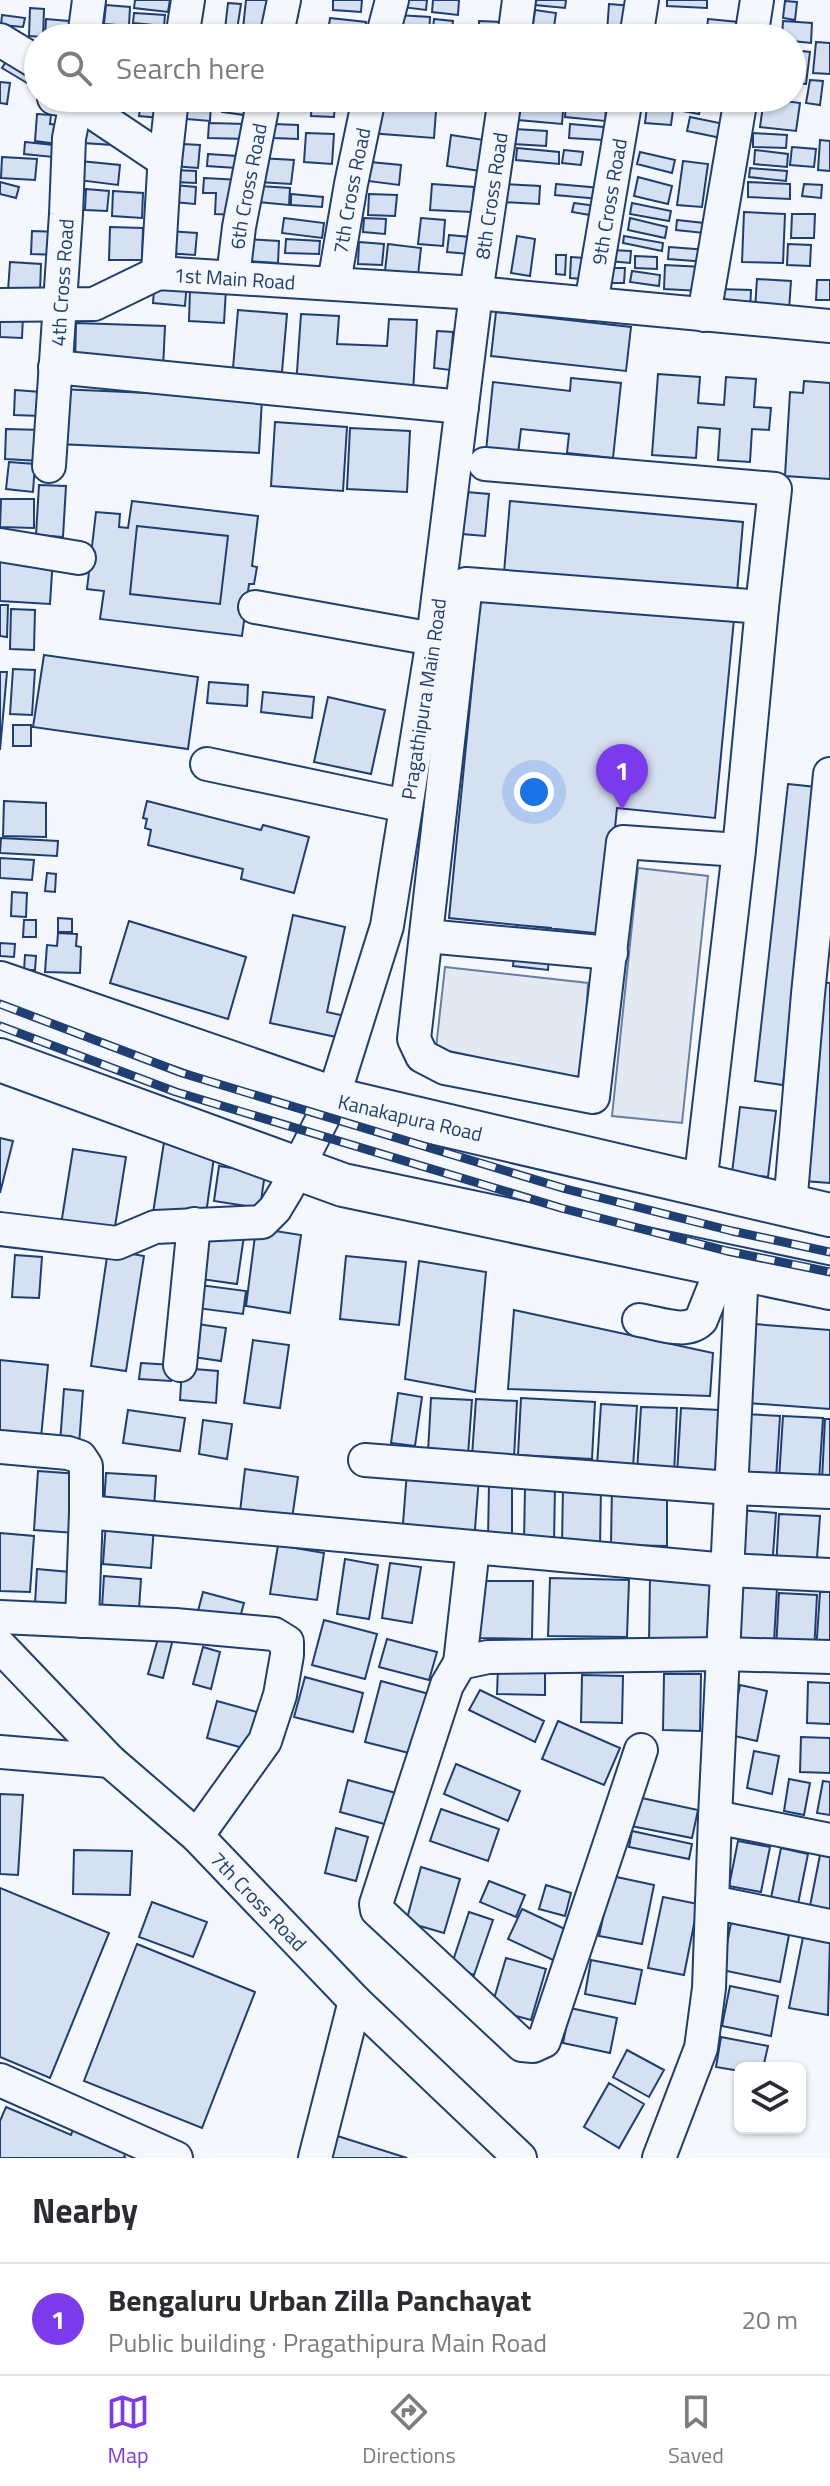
<!DOCTYPE html>
<meta charset="utf-8">
<style>
:root{--surface:#fff;--page:#f7f7f7;--text:#2b2b33;--muted:#7c7c81;--line:#e1e1e2;--accent:#7c3aed}
body{margin:0;font-family:"Titillium Web",sans-serif;background:var(--page);color:var(--text)}
.controls{position:absolute;right:24px;bottom:24px;display:grid;overflow:hidden;border-radius:12px;box-shadow:0 2px 6px #0004}
.controls button{width:72px;height:72px;display:grid;place-items:center;padding:0;border:0;border-bottom:2px solid var(--line);background:var(--surface);color:var(--text);font:40px sans-serif}
.you{position:absolute;left:534px;top:792px;width:28px;height:28px;margin:-20px;border:6px solid #fff;border-radius:50%;background:#1a73e8;box-shadow:0 0 0 12px #1a73e833}
.badge{display:grid;place-items:center;width:52px;height:52px;border-radius:50%;background:var(--accent);color:#fff;font-size:26px;font-weight:700}
.pin{position:absolute;translate:-50% -66px;filter:drop-shadow(0 2px 4px #0008)}
.pin::after{content:'';position:absolute;top:42px;width:28px;height:24px;background:inherit;clip-path:polygon(0 0,100% 0,50% 100%)}
.list{margin:0;padding:0;list-style:none}
h2{display:flex;justify-content:space-between;align-items:center;height:104px;margin:0;padding:0 32px;font-size:34px}
h2 small{font-size:26px;font-weight:400;color:var(--muted)}
.list li{display:grid;grid-template-columns:52px 1fr auto;gap:24px;align-items:center;box-sizing:border-box;height:112px;padding:0 32px;border-top:2px solid var(--line)}
.list b{display:block;font-size:30px;white-space:nowrap}
.list p{margin:0;font-size:26px;white-space:nowrap;color:var(--muted)}
.list em{font-size:26px;font-style:normal;color:var(--muted)}
.icon{flex:none;width:44px;height:44px;fill:none;stroke:currentColor;stroke-width:2;stroke-linecap:round;stroke-linejoin:round}
.map{position:relative;flex:none;width:830px;height:2158px;overflow:hidden}
.search{position:absolute;background:var(--surface);box-shadow:0 2px 6px #0004;left:24px;right:24px;top:24px;height:88px;display:flex;align-items:center;gap:20px;box-sizing:border-box;padding:0 28px;border-radius:44px;color:var(--muted);font-size:30px}
.sheet{height:216px;background:var(--surface)}
nav{display:flex;justify-content:space-around;align-items:center;box-sizing:border-box;height:112px;border-top:2px solid var(--line);background:var(--surface);font-size:22px;color:var(--muted)}
nav a{display:grid;justify-items:center;gap:4px}
nav .on{color:var(--accent)}
.map>svg:first-child{display:block}
</style>
<div class="map">
<svg width="830" height="2158" viewBox="0 0 830 2158">
<rect width="100%" height="100%" fill="#f4f7fb"/>
<path fill="#e3e9f0" stroke="#687fa3" stroke-width="2" d="M638,868L708,876L682,1123L612,1116Z
M445,967L588,983L582,1081L436,1048Z"/>
<path fill="#d5e0f0" stroke="#1d3f73" stroke-width="2" fill-rule="evenodd" d="M135,0H170L168,12L134,8Z
M246,0H268L265,38H242Z
M333,0H362L361,12L333,10Z
M403,0H427L426,10L402,7Z
M433,0H459L458,15L432,12Z
M536,0H566L565,8L535,5Z
M667,0H707V8L667,6Z
M785,1L797,2L795,20L783,18Z
M228,3L241,4L237,30L225,29Z
M609,4L633,6L631,34L607,32Z
M106,5L130,7L129,26L104,24Z
M30,8L44,9L43,37L29,36Z
M535,10L556,13L553,34L532,31Z
M134,13L165,15L164,26L133,23Z
M2,15L25,18L23,27L1,25Z
M397,15L430,17L429,38H396Z
M330,18L366,22L364,38H327Z
M46,19L80,22L79,38H45Z
M434,19L453,21L451,38H432Z
M708,19L749,23L748,38H706Z
M479,21L502,22L501,35L479,34Z
M783,21L812,23L811,43L792,41V38H782Z
M292,25L320,26L319,38H292Z
M678,26L701,27V38H678Z
M816,42L830,43V74L813,73Z
M792,50L810,52L806,84L792,83Z
M12,52L37,67L27,83L2,68Z
M810,80L823,81L820,105L806,103Z
M0,82L10,83L7,104L0,103Z
M223,98H253L251,116L222,112Z
M276,98H309L308,109L276,107Z
M521,98H564L562,124L518,120Z
M764,98L800,103L796,131L760,127Z
M141,100L162,102L160,118L139,116Z
M312,100L335,102L334,117L311,116Z
M679,100L701,104L699,114L677,110Z
M176,101L211,103L210,121L175,118Z
M566,104L606,108L605,121L565,117Z
M372,106L436,111L434,138L369,133Z
M647,107L673,110L671,125L645,123Z
M86,112L114,145L83,143Z
M37,114L51,115L50,124L60,125L58,144L35,141Z
M690,117L729,125L726,139L687,131Z
M209,123L247,124V139L208,138Z
M274,124L298,125V139L273,138Z
M570,124L604,127L603,140L569,138Z
M514,129L547,131L546,146L513,144Z
M306,133L334,134L332,164L304,162Z
M753,133L787,135L786,148L753,147Z
M451,135L484,140L480,171L447,166Z
M820,140L830,141V171L818,170Z
M25,142L54,145L53,157L24,154Z
M183,144L200,145L198,168L173,166L175,153H182Z
M792,147L816,149L814,167L790,165Z
M517,148L559,152V164L516,160Z
M564,150L583,152L581,165L562,163Z
M755,150L788,154L787,167L754,164Z
M640,152L675,160L672,173L637,164Z
M208,154L237,156L236,168L207,166Z
M2,157L37,159L35,180L1,178Z
M259,158L294,160L291,184L258,182Z
M80,161L120,165L118,185L78,180Z
M683,161L708,164L702,207L677,205Z
M370,162L401,165L399,185L368,181Z
M750,168L787,171L786,181L749,177Z
M174,170L196,171V183L174,182Z
M638,177L672,186L668,204L634,196Z
M204,178L240,180L238,215L215,214L216,193H203Z
M0,182L19,187L16,198L0,194Z
M748,182L790,184V199L748,197Z
M432,184L474,187L472,212L430,210Z
M503,184L540,186L539,204L502,202Z
M556,184L601,188L600,199L555,195Z
M804,184L822,185L821,198L802,196Z
M174,185L196,187L195,204L173,202Z
M259,186L290,188L289,205L258,202Z
M86,189L109,191L107,211L85,210Z
M113,191L143,193L142,218L112,216Z
M291,194L323,197L322,207L291,205Z
M369,194L397,195L395,216L368,215Z
M574,203L597,206L596,216L572,212Z
M632,203L671,211L669,221L630,214Z
M744,212L785,214L783,263L742,262Z
M792,214H815L814,238H791Z
M284,218L324,223L322,238L282,233Z
M364,218L386,219L385,234L363,232Z
M421,218L445,220L443,246L418,244Z
M630,218L667,227L665,238L628,230Z
M677,220L704,223V233L676,230Z
M110,227L143,228L142,260H109Z
M32,231L60,232L59,255L31,254Z
M168,231L197,233L195,255L166,253Z
M449,235L470,237L469,254L447,252Z
M517,236L535,239L530,276L511,273Z
M624,236L663,243L662,251L623,243Z
M248,239L279,241L278,263L247,261Z
M286,239L320,241L319,254L285,253Z
M359,242L384,244L382,265L358,264Z
M388,244L421,248L418,275L385,271Z
M788,244L811,245L810,266L787,265Z
M669,247L708,250L707,262L668,259Z
M610,250L631,251L630,263L609,261Z
M556,255H566L565,275L556,274Z
M635,256L657,257V269L635,268Z
M571,257L584,258L583,279L570,278Z
M10,262L41,264L40,292L8,291Z
M665,265L703,267L701,291L664,289Z
M610,268H625L624,283H610Z
M632,271L660,275L659,286L630,282Z
M155,278L187,281L185,306L153,303Z
M757,279L791,281L789,310L755,309Z
M817,280H830V300H816Z
M190,288L226,289L224,323L189,321Z
M718,289L751,290L750,312L717,310Z
M238,310L287,314L282,372L233,368Z
M496,312L631,327L626,371L491,356Z
M0,314L23,316L22,338L0,337Z
M301,314L339,316L337,344L387,346L389,319L417,320L413,393L296,386Z
M76,323L165,326L163,369L75,365Z
M437,331L453,332L450,370L434,368Z
M658,374L700,377L698,403L724,405L726,377L756,379L754,407L771,408L769,430L752,429L750,462L718,460L720,429L698,427L696,458L652,455Z
M571,378L621,383L613,458L567,453L569,434L521,429L518,454L486,451L493,382L570,391Z
M804,381L830,383V479L785,476L790,392L803,393Z
M59,389L262,398L259,453L57,444Z
M15,390L41,392L40,416L14,415Z
M275,422L347,427L343,491L271,486Z
M350,428L410,431L407,492L347,489Z
M6,429L42,430L40,461L5,459Z
M9,462L35,464L33,492L6,489Z
M39,485L66,486L63,537L36,535Z
M466,492L489,494L485,536L462,534Z
M1,499H34V528L0,527Z
M132,501L258,516L252,566L257,567L254,584H249L242,636L100,619L104,591L87,589L96,512L120,514L119,527L128,528ZM137,526L228,536L220,604L130,594Z
M510,501L743,522L737,593L504,573Z
M137,526L228,536L220,604L130,594Z
M0,555L53,557L50,604L0,601Z
M481,594L734,619L715,818L617,808L604,934L449,918Z
M0,605H8L7,637L0,636Z
M11,609L35,610L34,650L10,649Z
M44,655L198,677L188,749L33,727Z
M13,669L35,670L32,715L10,714Z
M0,672H7L0,750Z
M209,682L248,685L247,706L207,703Z
M263,692L314,697L312,718L261,712Z
M328,697L385,710L371,774L314,762Z
M13,725H31V746H13Z
M788,784L816,787L783,1085L755,1081Z
M4,801L46,803V837L3,836Z
M147,801L261,830L263,825L309,837L294,893L241,879L243,869L148,845L151,830L145,828L147,819L143,818Z
M1,838L58,841L57,856L0,853Z
M0,858L34,860L32,880L0,878Z
M47,873L56,874L55,892L45,891Z
M12,892L27,893L26,917L11,916Z
M293,915L345,927L327,1012L345,1016L341,1038L270,1023Z
M58,918L72,919V932H58Z
M24,920H36V937H23Z
M129,921L246,957L228,1019L110,983Z
M517,925L551,928L548,970L513,966Z
M58,933L77,934L76,946L81,947L80,973L45,972L47,945L57,946Z
M0,943L15,944L14,957L0,956Z
M25,955L36,956L35,970H24Z
M819,982L830,983V1183L804,1181Z
M740,1107L776,1111L768,1177L732,1173Z
M0,1138L13,1141L0,1193Z
M164,1142L215,1150L205,1221L153,1213Z
M73,1149L126,1157L113,1239L60,1231Z
M219,1166L265,1173L260,1208L214,1201Z
M256,1228L301,1235L290,1313L246,1306Z
M208,1231L244,1236L237,1284L201,1279Z
M108,1250L144,1256L126,1371L91,1366Z
M15,1255L42,1257L39,1298L12,1297Z
M346,1256L406,1262L399,1325L340,1319Z
M419,1261L486,1272L475,1392L405,1379Z
M192,1284L246,1291L243,1314L189,1307Z
M514,1310L713,1353L710,1396L508,1389Z
M190,1323L226,1328L221,1361L186,1356Z
M754,1324L830,1330V1409L748,1403Z
M253,1340L289,1345L280,1408L244,1403Z
M0,1360L48,1365L41,1438L0,1434Z
M141,1363L172,1365L171,1381L139,1379Z
M182,1368L218,1371L216,1403L180,1400Z
M64,1389L83,1391L79,1445L60,1443Z
M398,1393L422,1397L415,1446L391,1443Z
M431,1398L472,1400L468,1455L428,1452Z
M521,1398L595,1402L592,1459L518,1455Z
M476,1399L517,1401L514,1458L472,1456Z
M601,1404L637,1406L633,1468L597,1466Z
M641,1407L677,1408L674,1475L637,1472Z
M681,1408L719,1410L715,1476L677,1474Z
M128,1410L185,1418L180,1451L123,1443Z
M744,1414L780,1416L776,1479L740,1477Z
M783,1416L823,1418L819,1481L779,1479Z
M825,1419H830V1481L822,1480Z
M203,1420L232,1424L227,1459L199,1454Z
M245,1469L298,1477L292,1519L240,1512Z
M38,1471L79,1474L75,1533L34,1530Z
M407,1471L479,1477L474,1542L402,1537Z
M106,1473L156,1476L154,1508L104,1505Z
M489,1483L512,1484V1542L488,1541Z
M563,1485L601,1486L600,1548L562,1547Z
M525,1486H555L554,1544L524,1543Z
M612,1486L667,1487V1546L611,1545Z
M739,1510L776,1513L772,1569L736,1568Z
M779,1514L820,1516L816,1572L776,1569Z
M106,1522L154,1526L151,1568L103,1564Z
M0,1533L34,1536L30,1592L0,1591Z
M278,1545L324,1553L317,1600L270,1594Z
M345,1559L378,1565L369,1619L337,1614Z
M390,1563L421,1567L412,1623L382,1618Z
M37,1569L70,1572L68,1606L35,1604Z
M104,1576L141,1579L139,1609L102,1607Z
M650,1576L711,1577L710,1645L649,1644Z
M550,1578L629,1580L627,1637L548,1636Z
M475,1581H533L532,1639L474,1638Z
M741,1586L777,1588L774,1642L738,1640Z
M203,1592L244,1603L239,1621L198,1611Z
M820,1592H830V1652H816Z
M779,1593L817,1595L814,1652L776,1649Z
M324,1620L377,1634L365,1679L312,1665Z
M159,1635L173,1639L163,1678L148,1674Z
M387,1639L437,1652L429,1680L379,1667Z
M203,1647L220,1652L211,1689L193,1684Z
M498,1667L545,1668V1695L497,1694Z
M664,1674H701L700,1731L663,1730Z
M582,1675L623,1676L622,1723L581,1722Z
M305,1677L363,1693L353,1732L294,1717Z
M381,1681L429,1694L413,1754L365,1742Z
M808,1682L830,1683V1724L807,1723Z
M740,1685L767,1691L757,1741L730,1735Z
M480,1690L544,1721L535,1742L469,1710Z
M217,1701L264,1714L254,1751L207,1738Z
M558,1721L620,1748L604,1785L542,1759Z
M801,1737L830,1738V1773L800,1772Z
M754,1751L779,1756L772,1794L747,1788Z
M456,1764L520,1791L508,1821L444,1794Z
M789,1779L810,1783L804,1815L784,1811Z
M348,1780L396,1793L388,1825L340,1812Z
M823,1781L830,1782V1815L817,1813Z
M0,1794L23,1795L18,1875L0,1874Z
M637,1797L698,1810L692,1838L631,1826Z
M441,1809L499,1829L488,1861L430,1841Z
M336,1828L368,1837L356,1881L325,1873Z
M632,1831L692,1844L689,1859L629,1847Z
M738,1841L770,1847L761,1892L729,1886Z
M781,1848L808,1854L797,1909L770,1903Z
M74,1850L132,1851L130,1895L73,1894Z
M820,1855L830,1857V1915L809,1911Z
M421,1867L460,1879L444,1933L406,1922Z
M612,1876L654,1885L642,1944L599,1936Z
M489,1881L525,1895L516,1917L480,1902Z
M546,1885L571,1893L565,1916L539,1909Z
M0,1888L109,1933L50,2078L0,2057Z
M663,1897L698,1904L684,1975L648,1968Z
M152,1902L207,1922L193,1957L139,1937Z
M522,1909L567,1930L553,1960L508,1939Z
M469,1912L493,1920L474,1975L451,1967Z
M731,1923L789,1935L780,1982L722,1970Z
M804,1932L830,1938L828,2015L789,2008Z
M137,1944L255,1992L202,2128L84,2081Z
M506,1958L546,1969L531,2020L491,2009Z
M591,1960L642,1970L635,2004L585,1994Z
M730,1986L778,1996L771,2036L722,2026Z
M570,2008L617,2018L610,2053L563,2043Z
M721,2037L768,2046L763,2068H740V2071L716,2067Z
M627,2050L664,2070L649,2097L613,2077Z
M609,2083L644,2104L619,2148L584,2127Z
M6,2107L71,2135L75,2124L128,2147L124,2157L126,2158H0V2121Z
M328,2133L407,2158H320Z"/>
<g fill="none" stroke-linecap="round" stroke-linejoin="round">
<defs>
<g id="minor">
<path d="M84,38L89,0"/>
<path d="M182,38L188,0"/>
<path d="M276,38L284,0"/>
<path d="M382,38L392,0"/>
<path d="M514,38L519,0"/>
<path d="M636,38L642,0"/>
<path d="M751,38L757,0"/>
<path d="M0,40L38,63"/>
<path d="M54,98L77,102L165,161"/>
<path d="M158,273L164,171L172,98"/>
<path id="s1" d="M233,277L239,227L264,98"/>
<path id="s2" d="M334,283L351,184L369,98"/>
<path id="s3" d="M591,304L626,98"/>
<path id="s4" d="M0,305L94,304L158,273L476,293L830,326"/>
<path d="M704,315L741,98"/>
<path d="M55,367L462,407"/>
<path d="M485,464L775,489L762,607"/>
<path id="s5" d="M49,466L66,214L69,138L77,98"/>
<path d="M0,545L79,558"/>
<path d="M255,607L433,639"/>
<path d="M207,764L406,806"/>
<path d="M426,936L611,953"/>
<path d="M700,1185L739,850L762,607L466,584L414,1039L422,1056L445,1068L593,1097L623,842L739,850"/>
<path d="M790,1206L808,994L830,774"/>
<path id="s6" d="M0,1229L117,1243L155,1227L262,1222L275,1209L287,1189L333,1098L387,926L433,639L476,293L505,98"/>
<path d="M639,1320C659,1323 686,1335 701,1320L723,1265"/>
<path d="M180,1365L194,1224"/>
<path d="M0,1447L68,1453L80,1457L86,1466V1512L82,1621"/>
<path d="M365,1460L730,1488L830,1492"/>
<path d="M86,1512L727,1570L830,1575"/>
<path d="M0,1617L175,1625L274,1634L287,1642V1655L280,1695L265,1741L197,1836"/>
<path id="s7" d="M0,1646L110,1761L197,1836L355,2001L520,2158"/>
<path d="M460,1663L473,1548"/>
<path d="M641,1750L544,2041L533,2046L522,2045L377,1910L376,1904L447,1685L460,1663L488,1657L722,1654L830,1657"/>
<path d="M0,1752L110,1761"/>
<path d="M715,1817L830,1840"/>
<path d="M712,1902L830,1926"/>
<path d="M0,2080L176,2158"/>
<path d="M315,2158L355,2001"/>
<path d="M659,2158L701,2048L709,1988L715,1817L742,1269"/>
</g>
<g id="major">
<path id="s8" d="M0,983L342,1101L830,1215"/>
<path d="M0,1060L343,1185L830,1288"/>
</g>
</defs>
<use href="#minor" stroke="#1d3f73" stroke-width="36"/>
<use href="#major" stroke="#1d3f73" stroke-width="46"/>
<use href="#minor" stroke="#f4f7fb" stroke-width="32"/>
<use href="#major" stroke="#f4f7fb" stroke-width="42"/>
<defs>
<path id="rail" d="M0,1004L182,1073L566,1189L732,1231L830,1252
M0,1026L176,1092L561,1208L727,1251L830,1272"/>
</defs>
<use href="#rail" stroke="#1d3f73" stroke-width="9"/>
<use href="#rail" stroke="#f4f7fb" stroke-width="6" stroke-dasharray="18" stroke-linecap="butt"/>
</g>
<g text-anchor="middle" dominant-baseline="central" stroke-width="6" stroke-linejoin="round" paint-order="stroke">
<g font-size="20" fill="#1d3f73" stroke="#f4f7fb">
<text stroke="none"><textPath href="#s1" startOffset="92">6th Cross Road</textPath></text>
<text stroke="none"><textPath href="#s2" startOffset="94">7th Cross Road</textPath></text>
<text stroke="none"><textPath href="#s6" startOffset="1328">8th Cross Road</textPath></text>
<text stroke="none"><textPath href="#s3" startOffset="104">9th Cross Road</textPath></text>
<text stroke="none"><textPath href="#s4" startOffset="242">1st Main Road</textPath></text>
<text stroke="none"><textPath href="#s5" startOffset="184">4th Cross Road</textPath></text>
<text stroke="none"><textPath href="#s6" startOffset="820">Pragathipura Main Road</textPath></text>
<text stroke="none"><textPath href="#s8" startOffset="432">Kanakapura Road</textPath></text>
<text stroke="none"><textPath href="#s7" startOffset="364">7th Cross Road</textPath></text>
</g>
</g>
</svg>
<div class="controls">
<button><svg class="icon" aria-label="layers" viewBox="0 0 24 24"><path d="M12 4l9 5-9 5-9-5zM3 14l9 5 9-5"/></svg></button>
</div>
<div class="you"></div>
<div class="pin badge" style="left:622px;top:810px">1</div>
<div class="search"><svg class="icon" aria-label="search" viewBox="0 0 24 24"><circle cx="10" cy="10" r="6"/><path d="M15 15l6 6"/></svg>Search here</div>
</div>
<section class="sheet">
<h2>Nearby<small></small></h2>
<ul class="list">
<li><span class="badge">1</span><div><b>Bengaluru Urban Zilla Panchayat</b><p>Public building · Pragathipura Main Road</p></div><em>20 m</em></li>
</ul>
</section>
<nav>
<a class="on"><svg class="icon" aria-label="map" viewBox="0 0 24 24"><path d="M3 6l6-2 6 2 6-2v14l-6 2-6-2-6 2zM9 4v14M15 6v14"/></svg>Map</a>
<a><svg class="icon" aria-label="directions" viewBox="0 0 24 24"><path d="M12 3l9 9-9 9-9-9zM9 14v-3h6M13 9l2 2-2 2"/></svg>Directions</a>
<a><svg class="icon" aria-label="saved" viewBox="0 0 24 24"><path d="M7 4h10v16l-5-4-5 4z"/></svg>Saved</a>
</nav>
